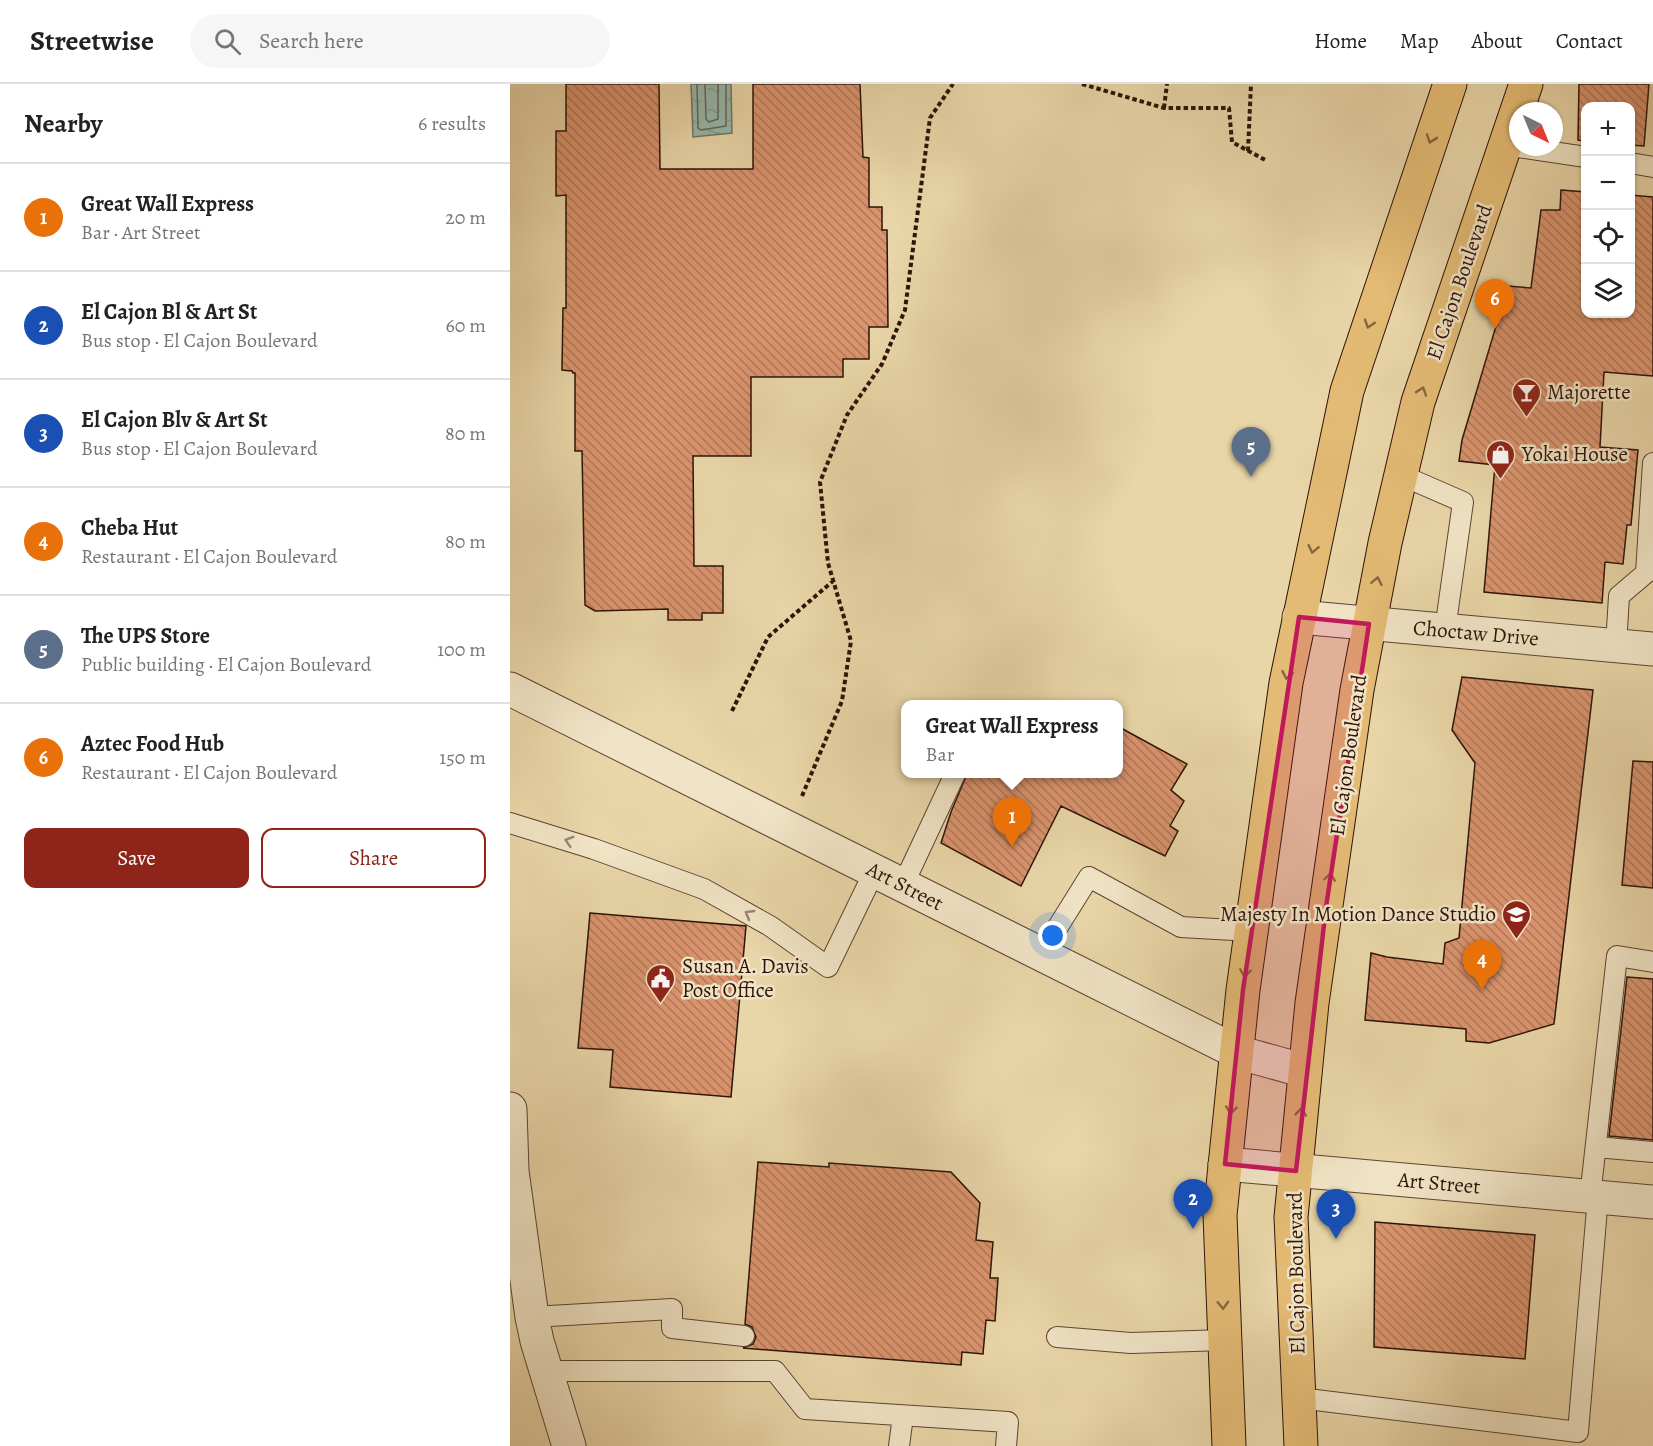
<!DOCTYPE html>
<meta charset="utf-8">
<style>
:root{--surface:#fff;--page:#f6f6f6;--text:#222;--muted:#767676;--line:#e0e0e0;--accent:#8f2418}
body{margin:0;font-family:Alegreya,serif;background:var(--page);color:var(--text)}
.controls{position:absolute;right:18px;top:18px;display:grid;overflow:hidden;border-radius:12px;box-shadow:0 2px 4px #0004}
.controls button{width:54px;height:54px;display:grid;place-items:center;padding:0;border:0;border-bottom:2px solid var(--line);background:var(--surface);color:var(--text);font:30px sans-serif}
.compass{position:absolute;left:999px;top:18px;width:54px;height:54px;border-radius:50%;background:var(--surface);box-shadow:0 2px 4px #0004;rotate:137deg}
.you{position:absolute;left:543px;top:852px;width:21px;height:21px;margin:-15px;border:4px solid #fff;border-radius:50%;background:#1a73e8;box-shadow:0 0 0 9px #1a73e833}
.badge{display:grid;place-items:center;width:39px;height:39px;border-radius:50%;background:var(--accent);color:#fff;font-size:20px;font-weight:700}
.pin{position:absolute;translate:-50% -50px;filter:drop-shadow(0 2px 3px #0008)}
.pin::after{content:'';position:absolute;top:32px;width:21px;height:18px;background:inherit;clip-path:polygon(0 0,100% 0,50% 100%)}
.popup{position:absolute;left:391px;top:616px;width:222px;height:78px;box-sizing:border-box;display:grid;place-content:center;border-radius:12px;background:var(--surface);filter:drop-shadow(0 2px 4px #0005);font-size:20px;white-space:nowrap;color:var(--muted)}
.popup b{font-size:22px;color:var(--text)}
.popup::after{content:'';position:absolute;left:50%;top:100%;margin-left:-12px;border:12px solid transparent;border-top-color:var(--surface)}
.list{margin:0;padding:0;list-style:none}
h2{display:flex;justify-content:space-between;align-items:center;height:78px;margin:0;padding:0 24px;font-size:26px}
h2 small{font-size:20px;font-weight:400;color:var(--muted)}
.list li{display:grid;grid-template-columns:39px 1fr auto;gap:18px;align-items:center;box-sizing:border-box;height:108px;padding:0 24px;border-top:2px solid var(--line)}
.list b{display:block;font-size:22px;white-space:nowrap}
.list p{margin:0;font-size:20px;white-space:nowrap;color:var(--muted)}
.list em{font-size:20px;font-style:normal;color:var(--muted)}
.actions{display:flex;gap:12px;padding:18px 24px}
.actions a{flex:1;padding:14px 0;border:2px solid var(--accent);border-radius:12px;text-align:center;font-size:21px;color:var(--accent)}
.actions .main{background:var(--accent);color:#fff}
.icon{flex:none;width:33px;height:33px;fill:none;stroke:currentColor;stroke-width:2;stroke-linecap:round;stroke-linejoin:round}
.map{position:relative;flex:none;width:1143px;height:1362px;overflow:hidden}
header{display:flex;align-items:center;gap:36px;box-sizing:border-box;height:84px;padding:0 30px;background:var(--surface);border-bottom:2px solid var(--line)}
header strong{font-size:28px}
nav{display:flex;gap:33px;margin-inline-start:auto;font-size:21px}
.search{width:420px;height:54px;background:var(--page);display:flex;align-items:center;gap:15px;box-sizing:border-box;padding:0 21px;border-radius:33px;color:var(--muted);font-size:22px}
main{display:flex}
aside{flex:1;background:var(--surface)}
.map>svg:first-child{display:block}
</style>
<header>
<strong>Streetwise</strong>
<div class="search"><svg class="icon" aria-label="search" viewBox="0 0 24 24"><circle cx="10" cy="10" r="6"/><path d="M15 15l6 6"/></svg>Search here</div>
<nav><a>Home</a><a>Map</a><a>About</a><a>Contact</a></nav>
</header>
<main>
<aside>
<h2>Nearby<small>6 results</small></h2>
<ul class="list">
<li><span class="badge" style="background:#e8710a">1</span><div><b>Great Wall Express</b><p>Bar · Art Street</p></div><em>20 m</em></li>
<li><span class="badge" style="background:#1a4fb4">2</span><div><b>El Cajon Bl &amp; Art St</b><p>Bus stop · El Cajon Boulevard</p></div><em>60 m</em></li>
<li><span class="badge" style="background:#1a4fb4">3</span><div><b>El Cajon Blv &amp; Art St</b><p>Bus stop · El Cajon Boulevard</p></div><em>80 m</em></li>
<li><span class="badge" style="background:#e8710a">4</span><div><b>Cheba Hut</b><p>Restaurant · El Cajon Boulevard</p></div><em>80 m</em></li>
<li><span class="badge" style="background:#5c6f8a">5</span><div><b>The UPS Store</b><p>Public building · El Cajon Boulevard</p></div><em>100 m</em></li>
<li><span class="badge" style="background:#e8710a">6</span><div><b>Aztec Food Hub</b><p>Restaurant · El Cajon Boulevard</p></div><em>150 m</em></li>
</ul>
<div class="actions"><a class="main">Save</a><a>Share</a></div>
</aside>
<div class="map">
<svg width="1143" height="1362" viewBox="0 0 1143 1362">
<defs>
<pattern id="water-ripples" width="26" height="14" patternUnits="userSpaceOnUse" patternTransform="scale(1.5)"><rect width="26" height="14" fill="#97b9ac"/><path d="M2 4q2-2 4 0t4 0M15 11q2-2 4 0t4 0" fill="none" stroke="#829e93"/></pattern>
<pattern id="building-back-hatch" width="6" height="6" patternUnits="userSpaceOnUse" patternTransform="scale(1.5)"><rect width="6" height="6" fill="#da946e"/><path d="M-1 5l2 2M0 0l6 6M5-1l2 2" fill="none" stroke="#b17859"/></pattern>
</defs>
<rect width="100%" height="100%" fill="#e9d6a8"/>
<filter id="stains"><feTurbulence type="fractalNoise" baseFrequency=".00333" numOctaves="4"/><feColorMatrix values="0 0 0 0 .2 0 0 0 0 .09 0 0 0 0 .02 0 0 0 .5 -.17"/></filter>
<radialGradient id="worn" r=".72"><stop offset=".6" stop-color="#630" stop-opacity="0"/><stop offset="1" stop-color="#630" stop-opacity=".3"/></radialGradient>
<path fill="url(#water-ripples)" stroke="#6d776b" stroke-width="1.5" d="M181,0H221L222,49L183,53Z"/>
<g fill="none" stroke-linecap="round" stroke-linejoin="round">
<path stroke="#62665a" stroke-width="1.5" d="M187,0L188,44L191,46L216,42V0
M195,0L196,35L199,38L208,35V0"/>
</g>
<path fill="url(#building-back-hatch)" stroke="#2d1309" stroke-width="1.5" d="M56,0H149L150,85H243V0H350L353,73L359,74V123H372V146H377L378,243H359V275H333V293H241V372H183L184,482H213V529H192V536H158V525L85,527L75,521L72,367H65V289H63L62,287L52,286L53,224H56V111L46,112V47H56Z
M1069,0H1139L1134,62L1120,61V22H1076V57L1068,56Z
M1051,106L1076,108V230H1120V111L1143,113V292L1094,288L1090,363L1128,366L1121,441H1117L1113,480L1095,478L1092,519L974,508L985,381L949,377L952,356L998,202L1021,204L1031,126H1050Z
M952,593L1083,606L1044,940L979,959L956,957V945L855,936L861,869L877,873L933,880L935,859L949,854L965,679L942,646Z
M609,643L677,680L661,706L674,717L660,742L668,747L655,772L551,722L511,802L431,759L441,728L457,690H609Z
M1123,677L1143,678V804L1112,801Z
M80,829L236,842L221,1013L100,1003L103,966L68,964Z
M1117,893L1143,895V1056L1099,1052Z
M248,1078L319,1083V1079L441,1088L470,1119L466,1156L483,1158L480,1194H488L485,1237L476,1236L473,1270L452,1268L451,1281L233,1264L243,1260L246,1253L242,1243L235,1240Z
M865,1138L1025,1151L1015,1275L864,1263Z"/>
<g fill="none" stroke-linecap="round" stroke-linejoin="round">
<defs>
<path id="service" d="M995,61L1076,73
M1120,79L1143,83
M891,391L953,418L935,546
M1106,562L1109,512L1136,489L1143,379
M0,739L84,765L194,805L260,842L318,883L365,786
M393,801L445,690
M531,870L579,793L671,843L741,847
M1086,1063L1143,1068
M1080,1113L1107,872L1143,878
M22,1233L162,1225V1244L234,1252
M547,1253L621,1259L715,1256
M36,1287H265L295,1325L498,1338L496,1362
M789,1314L1068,1348L1088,1113
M389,1362L393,1332"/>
<path id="minor" d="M789,533L1143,565
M0,605L727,968L795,987
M715,1080L1143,1118"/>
<path id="tertiary" d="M0,1025L2,1087L22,1233L27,1257L59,1362"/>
<path id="primary" d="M719,1362L710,1131L733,906L776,599L837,307L940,0
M791,1362L781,1133L802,919L847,606L875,459L908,318L1016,0"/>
</defs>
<use href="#service" stroke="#5c4431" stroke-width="22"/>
<use href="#minor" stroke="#5c4431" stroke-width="35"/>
<use href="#tertiary" stroke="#5c4431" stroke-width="35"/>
<use href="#primary" stroke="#2d1309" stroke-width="35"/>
<path stroke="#2d1309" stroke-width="4" stroke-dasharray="4.5 3" stroke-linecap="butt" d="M572,0L654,24H719L722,58L757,77
M654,24L657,0
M738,67L741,0
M222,627L258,553L323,497
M292,712L332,617L341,557L318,479L310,398L337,331L372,280L395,226L420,34L443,0"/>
<use href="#service" stroke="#f1e4c6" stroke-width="20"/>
<use href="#minor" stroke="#f1e4c6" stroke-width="33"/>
<use href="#tertiary" stroke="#f1e4c6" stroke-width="33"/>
<use href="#primary" stroke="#e4bb74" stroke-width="33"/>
</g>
<defs><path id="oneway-chevron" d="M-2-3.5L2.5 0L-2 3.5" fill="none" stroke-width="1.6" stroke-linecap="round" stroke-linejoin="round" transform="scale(1.5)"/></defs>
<g stroke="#88673e">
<use href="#oneway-chevron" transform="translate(921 55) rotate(109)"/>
<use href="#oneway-chevron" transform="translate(859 240) rotate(108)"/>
<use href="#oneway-chevron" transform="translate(912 307) rotate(-71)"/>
<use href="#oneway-chevron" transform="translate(803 465) rotate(102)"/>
<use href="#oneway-chevron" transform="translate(867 497) rotate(-79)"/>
<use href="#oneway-chevron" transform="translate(777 591) rotate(101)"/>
<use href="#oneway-chevron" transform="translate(820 793) rotate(-82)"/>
<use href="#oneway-chevron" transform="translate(735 889) rotate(98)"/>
<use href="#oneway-chevron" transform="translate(721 1026) rotate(96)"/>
<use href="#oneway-chevron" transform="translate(791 1028) rotate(-84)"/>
<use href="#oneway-chevron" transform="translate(713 1221) rotate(88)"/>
</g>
<g stroke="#998671">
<use href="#oneway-chevron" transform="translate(59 757) rotate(-163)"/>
<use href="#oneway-chevron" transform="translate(239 830) rotate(-150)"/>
</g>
<path fill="#c2185b" fill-opacity="0.2" stroke="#c2185b" stroke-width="4.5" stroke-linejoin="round" d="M789,533L859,540L816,823L786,1087L715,1080L733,906Z"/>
<defs>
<symbol id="bar-pin" viewBox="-11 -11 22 30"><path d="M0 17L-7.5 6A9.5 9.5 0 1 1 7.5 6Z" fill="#8f2418" stroke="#f1e4c6"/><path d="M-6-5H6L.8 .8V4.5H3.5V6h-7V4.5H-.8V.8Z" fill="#fff"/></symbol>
<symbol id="shop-pin" viewBox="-11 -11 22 30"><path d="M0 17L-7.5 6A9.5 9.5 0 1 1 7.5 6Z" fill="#8f2418" stroke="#f1e4c6"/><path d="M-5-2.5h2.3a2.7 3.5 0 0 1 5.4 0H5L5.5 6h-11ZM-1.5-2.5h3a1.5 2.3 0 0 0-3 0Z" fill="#fff"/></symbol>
<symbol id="school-pin" viewBox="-11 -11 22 30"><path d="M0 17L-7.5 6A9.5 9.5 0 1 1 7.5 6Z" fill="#8f2418" stroke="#f1e4c6"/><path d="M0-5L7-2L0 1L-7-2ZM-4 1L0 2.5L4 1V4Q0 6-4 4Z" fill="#fff"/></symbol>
<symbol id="civic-pin" viewBox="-11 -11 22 30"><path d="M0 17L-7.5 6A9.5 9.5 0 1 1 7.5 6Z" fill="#8f2418" stroke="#f1e4c6"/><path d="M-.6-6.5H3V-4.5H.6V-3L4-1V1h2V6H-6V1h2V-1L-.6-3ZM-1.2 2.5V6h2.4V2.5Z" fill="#fff"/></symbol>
</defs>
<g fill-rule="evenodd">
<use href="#bar-pin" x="1000" y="292" width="33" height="45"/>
<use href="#shop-pin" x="974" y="354" width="33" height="45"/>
<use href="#school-pin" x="990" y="814" width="33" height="45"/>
<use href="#civic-pin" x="134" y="878" width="33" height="45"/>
</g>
<g text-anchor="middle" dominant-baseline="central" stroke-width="5" stroke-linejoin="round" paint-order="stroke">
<g font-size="21" fill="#2d1309" stroke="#f1e4c6">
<text transform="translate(949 198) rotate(-71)">El Cajon Boulevard</text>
<text transform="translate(966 549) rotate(5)">Choctaw Drive</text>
<text transform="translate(838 671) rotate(-82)">El Cajon Boulevard</text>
<text transform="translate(395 802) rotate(27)">Art Street</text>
<text transform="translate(929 1099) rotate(5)">Art Street</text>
<text transform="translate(786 1189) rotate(-91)">El Cajon Boulevard</text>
</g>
<g font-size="21" fill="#2d1309" stroke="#f1e4c6" text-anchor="start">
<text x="1037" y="308">Majorette</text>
<text x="1012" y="370">Yokai House</text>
<text x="986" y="830" text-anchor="end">Majesty In Motion Dance Studio</text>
<text x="172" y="882">Susan A. Davis<tspan x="172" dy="24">Post Office</tspan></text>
</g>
</g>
<rect width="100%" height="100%" filter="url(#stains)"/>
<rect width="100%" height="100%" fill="url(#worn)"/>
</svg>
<div class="controls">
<button>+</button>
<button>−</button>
<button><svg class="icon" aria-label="locate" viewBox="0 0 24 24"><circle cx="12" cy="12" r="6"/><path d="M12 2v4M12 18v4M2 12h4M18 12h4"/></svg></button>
<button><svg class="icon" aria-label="layers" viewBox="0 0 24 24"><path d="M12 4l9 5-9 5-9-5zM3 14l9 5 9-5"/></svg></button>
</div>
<svg class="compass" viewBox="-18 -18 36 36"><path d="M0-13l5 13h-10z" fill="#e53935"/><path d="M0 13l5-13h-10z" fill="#767676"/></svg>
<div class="you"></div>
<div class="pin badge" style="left:502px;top:763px;background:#e8710a">1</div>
<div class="popup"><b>Great Wall Express</b>Bar</div>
<div class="pin badge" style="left:683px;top:1145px;background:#1a4fb4">2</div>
<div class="pin badge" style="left:826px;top:1155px;background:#1a4fb4">3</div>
<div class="pin badge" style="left:972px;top:906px;background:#e8710a">4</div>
<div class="pin badge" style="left:741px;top:393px;background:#5c6f8a">5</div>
<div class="pin badge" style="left:985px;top:245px;background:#e8710a">6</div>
</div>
</main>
